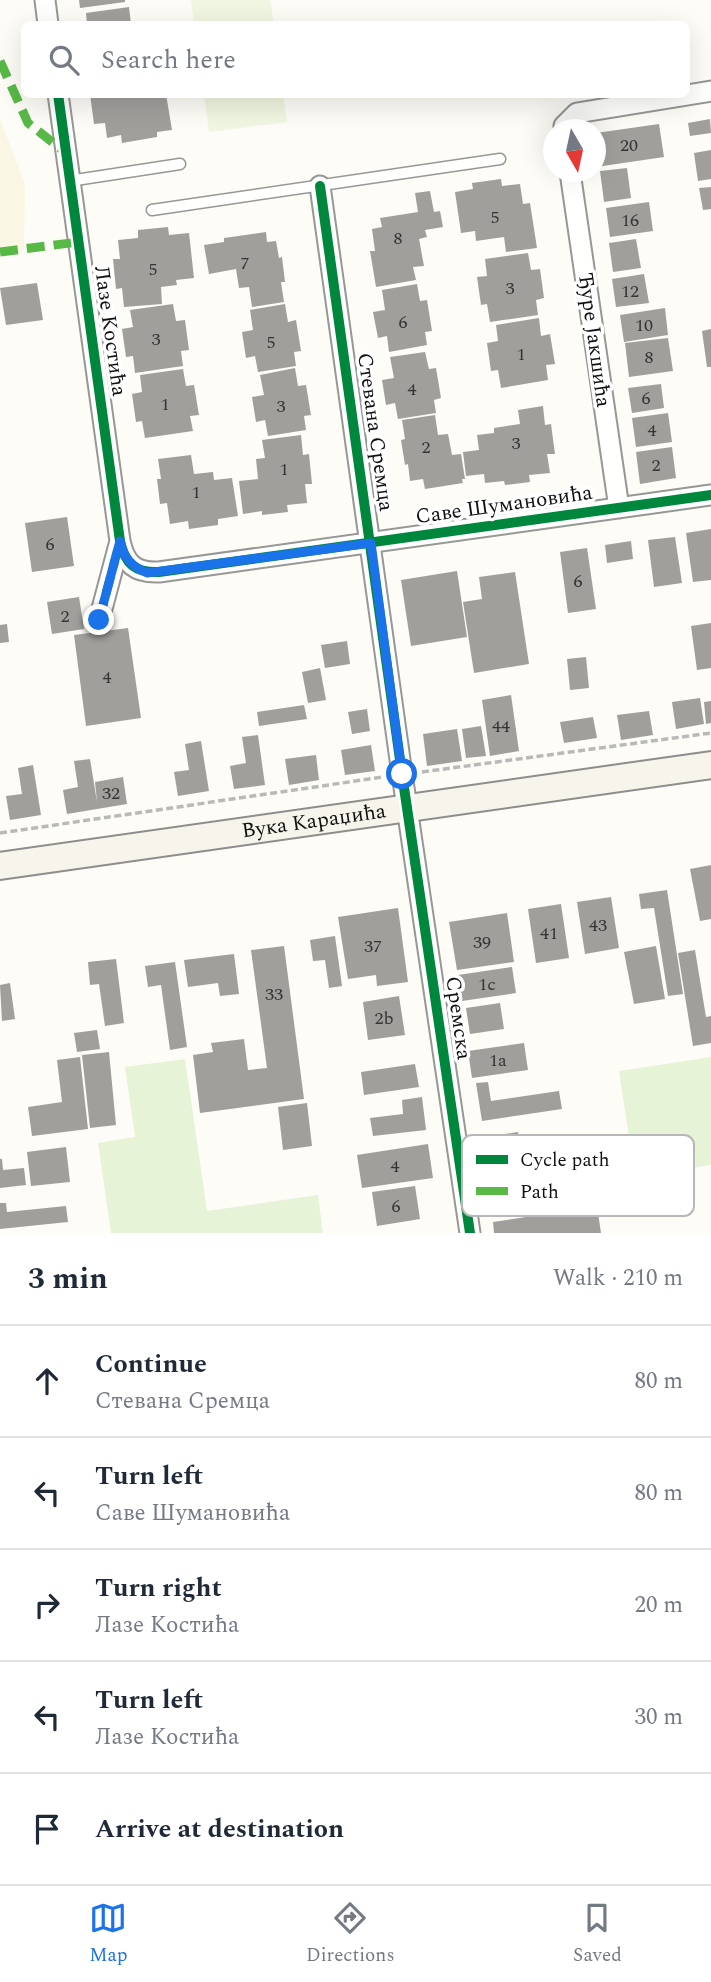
<!DOCTYPE html>
<meta charset="utf-8">
<style>
:root{--surface:#fff;--page:#f6f6f7;--text:#1f2937;--muted:#747a83;--line:#e0e1e3;--accent:#1a73e8}
body{margin:0;font-family:Spectral,serif;background:var(--page);color:var(--text)}
.compass{position:absolute;left:543px;top:119px;width:63px;height:63px;border-radius:50%;background:var(--surface);box-shadow:0 7px 28px #0002;rotate:171deg}
.stop{position:absolute;width:21px;height:21px;margin:-16px;border:5px solid #1a73e8;border-radius:50%;background:#fff}
.stop.end{background:#1a73e8;border-color:#fff;box-shadow:0 2px 7px #0008}
.list{margin:0;padding:0;list-style:none}
h2{display:flex;justify-content:space-between;align-items:center;height:91px;margin:0;padding:0 28px;font-size:30px}
h2 small{font-size:23px;font-weight:400;color:var(--muted)}
.list li{display:grid;grid-template-columns:46px 1fr auto;gap:21px;align-items:center;box-sizing:border-box;height:112px;padding:0 28px;border-top:2px solid var(--line)}
.list b{display:block;font-size:26px;white-space:nowrap}
.list p{margin:0;font-size:23px;white-space:nowrap;color:var(--muted)}
.list em{font-size:23px;font-style:normal;color:var(--muted)}
.icon{flex:none;width:38px;height:38px;fill:none;stroke:currentColor;stroke-width:2;stroke-linecap:round;stroke-linejoin:round}
.map{position:relative;flex:none;width:711px;height:1233px;overflow:hidden}
.search{position:absolute;background:var(--surface);box-shadow:0 7px 28px #0002;left:21px;right:21px;top:21px;height:77px;display:flex;align-items:center;gap:18px;box-sizing:border-box;padding:0 24px;border-radius:10px;color:var(--muted);font-size:26px}
.sheet{height:651px;background:var(--surface)}
nav{display:flex;justify-content:space-around;align-items:center;box-sizing:border-box;height:98px;border-top:2px solid var(--line);background:var(--surface);font-size:19px;color:var(--muted)}
nav a{display:grid;justify-items:center;gap:4px}
nav .on{color:var(--accent)}
.map>svg:first-child{display:block}
</style>
<div class="map">
<svg width="711" height="1233" viewBox="0 0 711 1233">
<rect width="100%" height="100%" fill="#fdfcf7"/>
<path fill="#f9f7e4" d="M0,119L25,184L24,250L0,254Z"/>
<path fill="#e7f3d7" d="M711,1057V1165L635,1177L619,1071Z
M185,1059L207,1211L318,1195L323,1233H111L98,1143L135,1137L125,1067Z"/>
<path fill="#f0f6e1" d="M191,0H270L274,24H194Z
M204,95H283L287,122L209,132Z"/>
<path fill="#a19f9c" d="M79,0H125V2L80,8Z
M129,7L131,24H87L86,13Z
M90,94H166L172,130L157,132V137L122,143L121,135L107,138L105,123L94,124Z
M710,119L711,133L690,136L688,123Z
M659,124L664,157L596,167V133Z
M711,150V179L698,181L694,153Z
M627,168L631,198L604,202L600,171Z
M501,179L502,186L520,184L523,204L530,203L537,248L506,252L504,237L476,241L475,231L461,233L455,192L473,189L472,183Z
M711,187V209L703,210L699,188Z
M430,191L434,212L440,211L443,227L425,230L427,237L419,239L424,266L413,267L416,280L376,287L370,251H375L372,229L382,227L380,218L418,212L415,193Z
M649,202L653,231L610,237L606,208Z
M168,227L169,235L189,233L194,278L176,280L177,285L161,287L162,304L124,307L122,288L116,289L113,259H120L118,240L138,238V230Z
M266,232L267,242L276,241L279,258L282,257L285,282H281L284,302L252,307L249,287L239,288L236,269L209,274L204,245L224,242V238Z
M636,239L641,268L613,272L609,243Z
M528,253L531,270L540,269L544,298L536,300L538,315L490,322L487,304L481,305L477,277L487,276L485,259Z
M644,274L649,303L616,307L612,279Z
M37,283L43,320L6,325L0,288Z
M417,284L420,301L427,300L432,331L425,332L427,345L389,352L387,336L378,338L373,312L385,310L382,290Z
M173,304L176,321L185,320L189,350L181,351L183,366L135,373L133,356L126,357L122,329L133,327L130,310Z
M285,304L288,322L296,320L301,351L294,352L296,366L258,372L255,356L246,358L242,332L253,330L250,310Z
M665,308L668,335L624,342L620,315Z
M539,318L541,336L550,334L555,364L546,365L548,380L501,388L498,370L491,371L487,343L498,341L496,325Z
M711,329V367H707L702,331Z
M668,338L673,371L629,377L625,343Z
M425,352L429,369L436,368L441,398L434,400L436,413L398,419L395,403L386,405L382,380L394,378L390,357Z
M295,368L298,386L306,385L311,415L304,416L306,430L268,436L265,420L256,422L252,397L264,395L260,375Z
M183,369L186,386L194,385L199,415L190,416L193,431L145,438L142,421L136,422L132,394L142,392L140,375Z
M661,384L664,408L632,413L628,388Z
M543,406L545,425L551,424L555,454H547L550,473L529,475L530,482L505,485L504,481L485,483L484,474L466,476L463,452L479,450L477,435L494,433V428L520,424L518,410Z
M668,413L672,442L636,447L632,418Z
M435,415L438,435L448,434L452,455L461,454L465,479H462L463,483L425,489L423,479L410,481L408,464L405,465L401,440L405,439L402,420Z
M301,435L303,455L309,454L312,484H305L307,503L287,505L288,512L262,515V511L243,514L239,481L258,479L256,459L265,458L262,440Z
M672,447L676,478L640,484L636,452Z
M191,455L194,474L213,472L214,480L232,478L238,516L218,519V525L189,529L188,521L170,524L167,503L160,504L157,479H161L158,459Z
M67,517L74,566L32,572L25,523Z
M711,529V580L693,582L686,533Z
M675,537L682,583L654,587L648,540Z
M631,541L633,559L607,563L605,545Z
M587,548L596,609L568,613L560,552Z
M457,571L467,637L411,646L401,580Z
M515,572L529,664L474,673L463,602L482,599L479,577Z
M79,597L84,629L52,634L47,602Z
M711,623V668L697,670L691,626Z
M7,624L9,642L0,643V625Z
M128,628L141,718L86,726L74,635Z
M347,641L350,664L325,668L321,645Z
M586,657L589,688L570,690L567,659Z
M320,668L326,700L308,703L302,672Z
M511,695L519,751L490,756L482,700Z
M700,698L704,724L676,729L672,702Z
M711,701V723L706,724L704,702Z
M304,705L307,719L259,726L257,712Z
M367,709L370,731L352,734L348,712Z
M649,711L653,735L621,740L617,715Z
M593,717L597,738L564,743L560,722Z
M481,726L486,756L466,758L462,729Z
M457,729L462,761L427,766L423,734Z
M258,735L265,785L234,789L230,766L246,763L242,737Z
M201,741L209,791L178,796L174,772L189,770L185,744Z
M371,745L375,771L345,775L341,750Z
M316,755L319,780L289,785L285,759Z
M90,759L97,802L95,782L123,777L127,804L67,814L63,790L78,787L74,761Z
M33,765L41,815L10,820L6,796L22,794L18,768Z
M711,865V919L700,921L690,869Z
M667,890L683,994L668,996L654,908L641,909L639,894Z
M611,897L619,948L585,954L577,902Z
M561,904L569,958L536,963L528,909Z
M398,908L408,982L377,986L376,975L348,979L338,917Z
M507,913L514,962L457,970L449,922Z
M335,936L342,986L329,988L325,960L313,961L310,940Z
M284,946L304,1099L200,1113L193,1055L213,1052L211,1043L244,1039L248,1070L267,1068L251,950Z
M656,946L665,999L634,1004L624,952Z
M695,950L706,1017L711,1016V1043L693,1046L678,953Z
M234,954L239,994L220,996L218,983L188,987L184,960Z
M116,959L124,1023L105,1026L99,984L90,985L88,962Z
M175,962L187,1047L170,1050L161,985L148,987L145,966Z
M512,967L516,993L462,1001L458,975Z
M10,983L15,1019L2,1021L0,985Z
M399,996L405,1035L368,1040L363,1002Z
M500,1003L504,1029L470,1034L466,1008Z
M97,1030L100,1049L77,1052L74,1033Z
M524,1043L528,1070L472,1078L468,1051Z
M109,1052L116,1125L90,1128L82,1055Z
M80,1057L88,1129L32,1136L28,1107L62,1102L57,1060Z
M415,1064L419,1087L364,1095L361,1072Z
M488,1082L491,1101L559,1091L562,1109L482,1121L476,1083Z
M422,1097L426,1130L373,1136L370,1118L403,1114L402,1100Z
M307,1103L312,1146L283,1150L278,1107Z
M518,1132L522,1158L494,1162L490,1136Z
M428,1144L433,1178L362,1188L357,1155Z
M66,1147L70,1182L31,1186L27,1152Z
M0,1159H2L3,1170L24,1168L26,1185L0,1188Z
M415,1186L420,1219L377,1226L372,1192Z
M0,1203H6L7,1212L66,1206L68,1222L0,1229Z
M597,1206L601,1233H494L493,1222Z"/>
<g fill="none" stroke-linecap="round" stroke-linejoin="round">
<defs>
<path id="lane" d="M69,181L180,164
M152,210L500,159"/>
<path id="street" d="M45,0L48,24
M58,94L120,541C125,564 135,573 159,572L711,495
M564,130V126L577,113L711,91
M570,172L619,508
M320,186L402,774L470,1233
M99,620L120,541"/>
<g id="secondary">
<path id="s1" d="M0,866L711,765"/>
</g>
</defs>
<use href="#lane" stroke="#979795" stroke-width="13"/>
<use href="#street" stroke="#979795" stroke-width="23"/>
<use href="#secondary" stroke="#8e8d8b" stroke-width="30"/>
<path stroke="#b9b9b8" stroke-width="3.5" stroke-dasharray="7 3.5" stroke-linecap="butt" d="M422,772L711,733
M0,833L383,777"/>
<use href="#lane" stroke="#fffffe" stroke-width="10"/>
<use href="#street" stroke="#fffffe" stroke-width="19"/>
<use href="#secondary" stroke="#f6f4eb" stroke-width="26"/>
<path stroke="#58b947" stroke-width="9" stroke-dasharray="18 9" stroke-linecap="butt" d="M0,61L28,123L65,152
M0,252L78,242
M99,620L119,545"/>
<defs>
<path id="cycleway" d="M58,94L120,541C125,564 135,573 159,572L711,495
M320,186L402,774L470,1233"/>
</defs>
<use href="#cycleway" stroke="#fff" stroke-width="15"/>
<use href="#cycleway" stroke="#00873e" stroke-width="10"/>
</g>
<g fill="none" stroke-linecap="round" stroke-linejoin="round">
<path stroke="#1a73e8" stroke-width="9" d="M99,620L120,541C124,558 131,566 147,573L371,543L402,774"/>
</g>
<g text-anchor="middle" dominant-baseline="central" stroke-width="7" stroke-linejoin="round" paint-order="stroke">
<g font-size="18" fill="#353434">
<text x="629" y="145">20</text>
<text x="495" y="217">5</text>
<text x="630" y="220">16</text>
<text x="398" y="238">8</text>
<text x="245" y="263">7</text>
<text x="153" y="269">5</text>
<text x="510" y="288">3</text>
<text x="630" y="291">12</text>
<text x="403" y="322">6</text>
<text x="644" y="325">10</text>
<text x="156" y="339">3</text>
<text x="271" y="342">5</text>
<text x="521" y="354">1</text>
<text x="649" y="357">8</text>
<text x="412" y="389">4</text>
<text x="646" y="398">6</text>
<text x="165" y="404">1</text>
<text x="281" y="406">3</text>
<text x="652" y="430">4</text>
<text x="516" y="443">3</text>
<text x="426" y="447">2</text>
<text x="656" y="465">2</text>
<text x="284" y="469">1</text>
<text x="196" y="492">1</text>
<text x="50" y="544">6</text>
<text x="578" y="581">6</text>
<text x="65" y="616">2</text>
<text x="107" y="677">4</text>
<text x="501" y="726">44</text>
<text x="111" y="793">32</text>
<text x="598" y="925">43</text>
<text x="549" y="933">41</text>
<text x="482" y="942">39</text>
<text x="373" y="946">37</text>
<text x="487" y="984">1c</text>
<text x="274" y="994">33</text>
<text x="384" y="1018">2b</text>
<text x="498" y="1060">1a</text>
<text x="395" y="1166">4</text>
<text x="396" y="1206">6</text>
</g>
<g font-size="21" fill="#111" stroke="#fff">
<text transform="translate(110 331) rotate(82)">Лазе Костића</text>
<text transform="translate(594 340) rotate(82)">Ђуре Јакшића</text>
<text transform="translate(375 432) rotate(82)">Стевана Сремца</text>
<text transform="translate(504 505) rotate(-8)">Саве Шумановића</text>
<text stroke="none"><textPath href="#s1" startOffset="317">Вука Караџића</textPath></text>
<text transform="translate(458 1018) rotate(82)">Сремска</text>
</g>
</g>
<rect x="462" y="1135" width="232" height="81" rx="10" fill="#fff" stroke="#b8b8b8" stroke-width="2"/>
<rect x="476" y="1155" width="32" height="9" fill="#00873e"/>
<rect x="476" y="1187" width="32" height="8" fill="#58b947"/>
<g font-size="19" fill="#111">
<text x="520" y="1166">Cycle path</text>
<text x="520" y="1198">Path</text>
</g>
</svg>
<svg class="compass" viewBox="-18 -18 36 36"><path d="M0-13l5 13h-10z" fill="#e53935"/><path d="M0 13l5-13h-10z" fill="#747a83"/></svg>
<div class="stop" style="left:402px;top:774px"></div>
<div class="stop end" style="left:99px;top:620px"></div>
<div class="search"><svg class="icon" aria-label="search" viewBox="0 0 24 24"><circle cx="10" cy="10" r="6"/><path d="M15 15l6 6"/></svg>Search here</div>
</div>
<section class="sheet">
<h2>3 min<small>Walk · 210 m</small></h2>
<ul class="list">
<li><svg class="icon" aria-label="ahead" viewBox="0 0 24 24"><path d="M12 20V5M6 11l6-6 6 6"/></svg><div><b>Continue</b><p>Стевана Сремца</p></div><em>80 m</em></li>
<li><svg class="icon" aria-label="left" viewBox="0 0 24 24"><path d="M17 20v-9H6M10 6l-5 5 5 5"/></svg><div><b>Turn left</b><p>Саве Шумановића</p></div><em>80 m</em></li>
<li><svg class="icon" aria-label="right" viewBox="0 0 24 24"><path d="M7 20v-9h11M14 6l5 5-5 5"/></svg><div><b>Turn right</b><p>Лазе Костића</p></div><em>20 m</em></li>
<li><svg class="icon" aria-label="left" viewBox="0 0 24 24"><path d="M17 20v-9H6M10 6l-5 5 5 5"/></svg><div><b>Turn left</b><p>Лазе Костића</p></div><em>30 m</em></li>
<li><svg class="icon" aria-label="arrive" viewBox="0 0 24 24"><path d="M6 21V4h12l-3 4 3 4H6"/></svg><div><b>Arrive at destination</b></div></li>
</ul>
</section>
<nav>
<a class="on"><svg class="icon" aria-label="map" viewBox="0 0 24 24"><path d="M3 6l6-2 6 2 6-2v14l-6 2-6-2-6 2zM9 4v14M15 6v14"/></svg>Map</a>
<a><svg class="icon" aria-label="directions" viewBox="0 0 24 24"><path d="M12 3l9 9-9 9-9-9zM9 14v-3h6M13 9l2 2-2 2"/></svg>Directions</a>
<a><svg class="icon" aria-label="saved" viewBox="0 0 24 24"><path d="M7 4h10v16l-5-4-5 4z"/></svg>Saved</a>
</nav>
